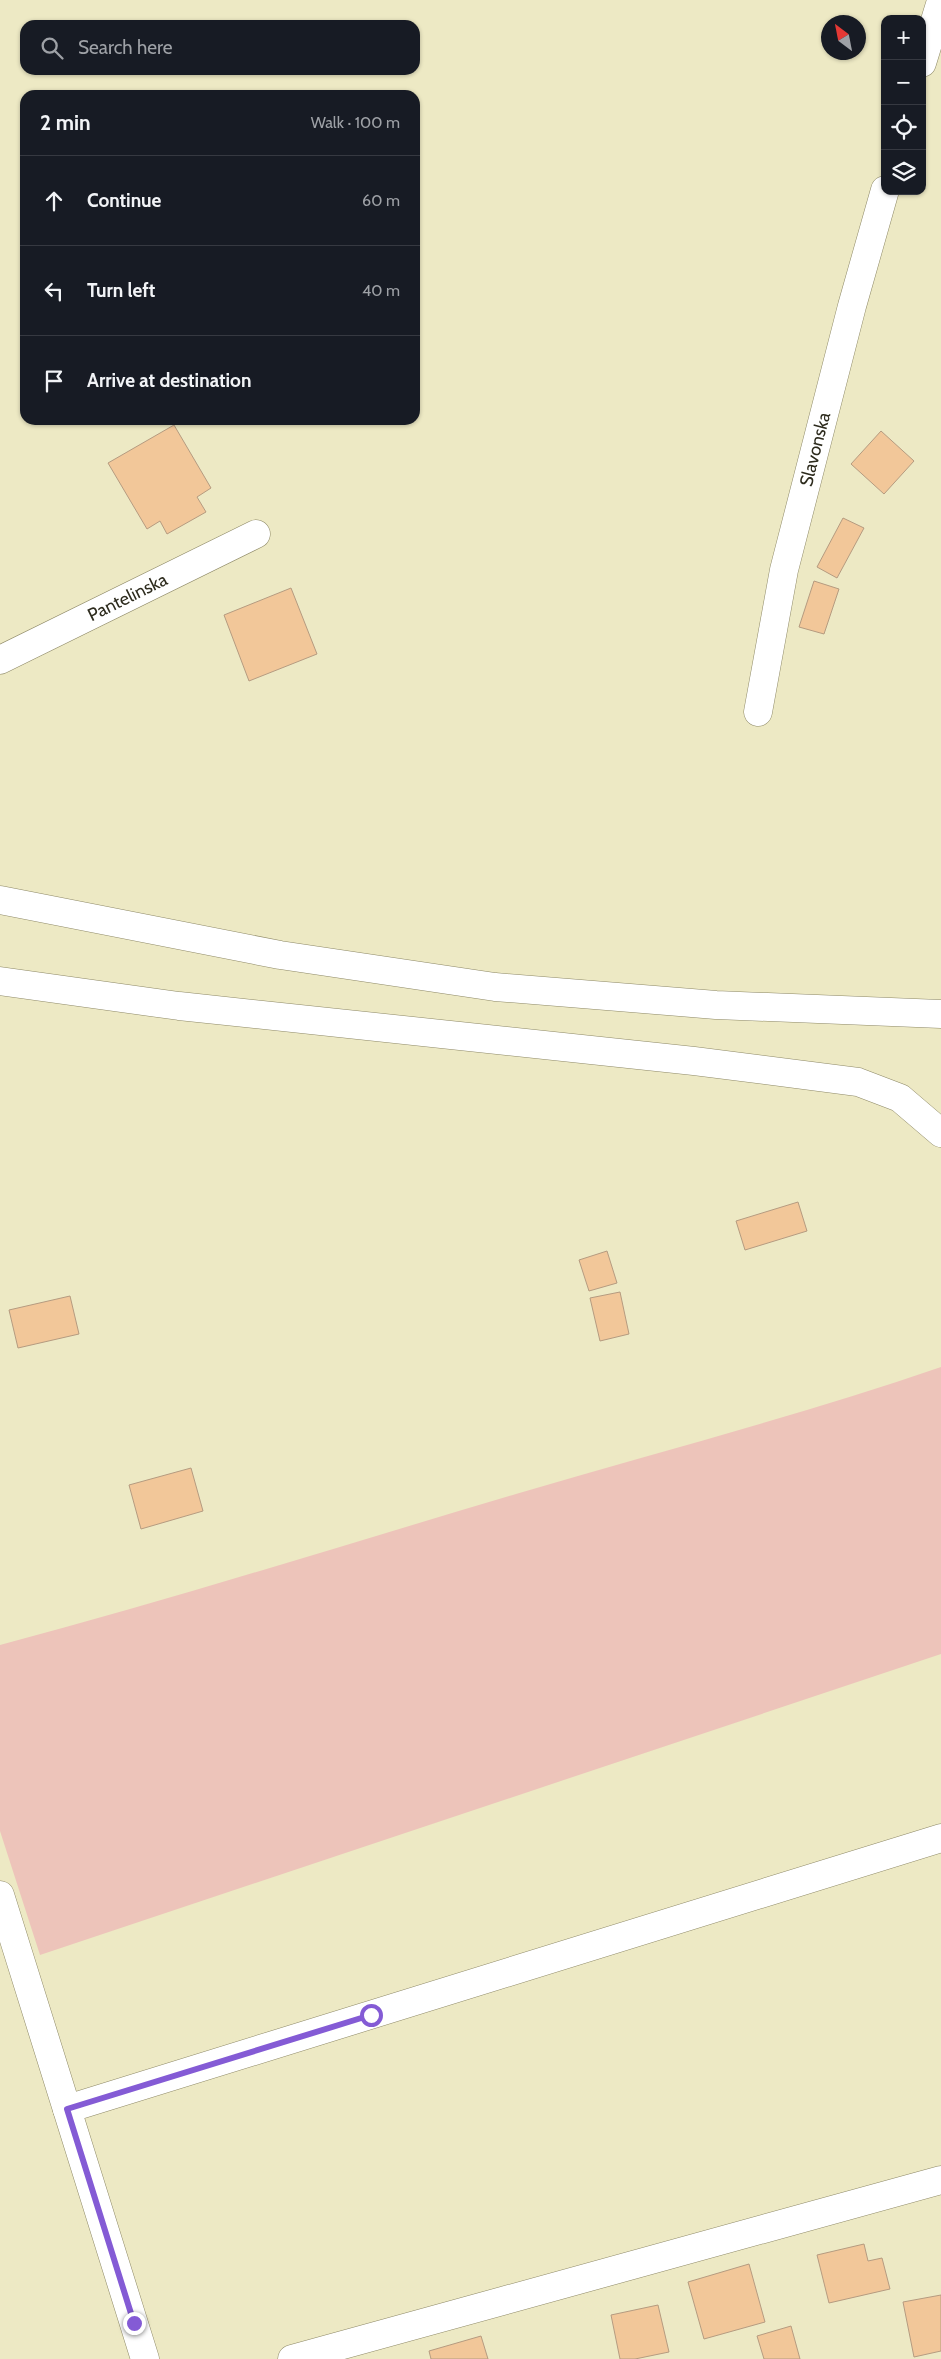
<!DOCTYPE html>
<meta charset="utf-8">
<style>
:root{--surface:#171b24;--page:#242831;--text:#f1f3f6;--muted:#9ea1a6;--line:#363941}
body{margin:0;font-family:Cabin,sans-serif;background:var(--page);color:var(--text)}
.controls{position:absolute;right:15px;top:15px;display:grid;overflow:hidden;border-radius:10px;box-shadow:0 1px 4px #0004}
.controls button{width:45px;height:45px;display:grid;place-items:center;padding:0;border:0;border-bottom:1px solid var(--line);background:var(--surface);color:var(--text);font:25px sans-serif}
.compass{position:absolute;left:821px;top:15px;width:45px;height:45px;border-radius:50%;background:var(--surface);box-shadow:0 1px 4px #0004;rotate:328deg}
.stop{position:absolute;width:15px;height:15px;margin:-11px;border:4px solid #845bd5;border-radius:50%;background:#fff}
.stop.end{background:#845bd5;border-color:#fff;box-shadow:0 1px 5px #0008}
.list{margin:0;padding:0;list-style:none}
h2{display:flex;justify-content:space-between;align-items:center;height:65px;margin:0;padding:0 20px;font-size:21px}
h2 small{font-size:16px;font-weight:400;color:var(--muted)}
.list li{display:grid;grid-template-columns:32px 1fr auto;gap:15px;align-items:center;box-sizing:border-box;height:90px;padding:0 20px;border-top:1px solid var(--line)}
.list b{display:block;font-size:19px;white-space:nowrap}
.list em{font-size:16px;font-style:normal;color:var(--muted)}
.icon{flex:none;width:28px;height:28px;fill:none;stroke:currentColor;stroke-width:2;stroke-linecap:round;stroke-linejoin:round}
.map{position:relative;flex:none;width:941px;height:2359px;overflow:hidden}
.search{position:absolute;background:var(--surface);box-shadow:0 1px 4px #0004;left:20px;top:20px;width:400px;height:55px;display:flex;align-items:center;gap:12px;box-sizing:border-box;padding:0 18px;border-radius:15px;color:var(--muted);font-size:19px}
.panel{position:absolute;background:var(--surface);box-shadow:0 1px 4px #0004;left:20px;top:90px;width:400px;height:335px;border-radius:15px}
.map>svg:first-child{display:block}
</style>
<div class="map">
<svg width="941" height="2359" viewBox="0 0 941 2359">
<rect width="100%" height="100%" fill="#ede9c4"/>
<path fill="#edc4ba" d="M941,1367V1654L40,1955L0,1831V1645C173,1599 344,1545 516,1494C658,1452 801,1415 941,1367Z"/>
<path fill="#f2c799" stroke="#b59b80" d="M174,425L211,488L197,497L206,512L167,534L160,521L147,529L108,463Z
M881,431L914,461L884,494L851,464Z
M843,518L864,528L837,578L817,567Z
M814,581L839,589L824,634L799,627Z
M291,588L317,654L249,681L224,615Z
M798,1202L807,1231L745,1250L736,1221Z
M607,1251L617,1283L589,1291L579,1260Z
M620,1292L629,1334L600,1341L590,1298Z
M70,1296L79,1334L18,1348L9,1310Z
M191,1468L203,1511L141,1529L129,1485Z
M864,2244L868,2261L882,2258L890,2289L829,2303L817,2255Z
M749,2264L765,2322L704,2339L688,2282Z
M941,2295V2351L914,2357L903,2302Z
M658,2305L669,2352L635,2359H620L611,2315Z
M791,2326L800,2359H764L757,2336Z
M481,2336L488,2359H431L429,2351Z"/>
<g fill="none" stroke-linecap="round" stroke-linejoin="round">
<defs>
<g id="street">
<path d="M922,63L941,1"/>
<path id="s1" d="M0,660L256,534"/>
<path id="s2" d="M758,712L784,570L852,306L885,190"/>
<path d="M0,981L179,1006L694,1061L858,1082L900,1098L941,1133"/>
<path d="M0,1895L145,2359"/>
<path d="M67,2109L941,1838"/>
<path d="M292,2359L941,2180"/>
</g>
<path id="primary" d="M0,900L280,955L495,987L716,1005L941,1014"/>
</defs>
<use href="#street" stroke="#8e8967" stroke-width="29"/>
<use href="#primary" stroke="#8e8967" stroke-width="29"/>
<use href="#street" stroke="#fff" stroke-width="28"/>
<use href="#primary" stroke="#fff" stroke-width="28"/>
</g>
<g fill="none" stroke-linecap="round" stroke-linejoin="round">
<path stroke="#845bd5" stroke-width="6" d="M134,2323L67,2109L371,2015"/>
</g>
<g text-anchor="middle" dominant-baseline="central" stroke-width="4.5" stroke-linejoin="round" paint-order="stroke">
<g font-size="18" fill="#2d2b1d" stroke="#fbf6d1">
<text stroke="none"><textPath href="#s2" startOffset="269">Slavonska</textPath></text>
<text stroke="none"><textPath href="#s1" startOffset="142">Pantelinska</textPath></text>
</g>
</g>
</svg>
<div class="controls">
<button>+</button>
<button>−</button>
<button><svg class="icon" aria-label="locate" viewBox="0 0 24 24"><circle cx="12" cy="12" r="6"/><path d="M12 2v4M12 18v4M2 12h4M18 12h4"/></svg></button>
<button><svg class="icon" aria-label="layers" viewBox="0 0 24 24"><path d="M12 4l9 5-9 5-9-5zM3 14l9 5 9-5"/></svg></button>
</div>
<svg class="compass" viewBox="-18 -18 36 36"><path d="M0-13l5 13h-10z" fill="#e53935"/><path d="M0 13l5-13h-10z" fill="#9ea1a6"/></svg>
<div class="stop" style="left:371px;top:2015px"></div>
<div class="stop end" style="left:134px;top:2323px"></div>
<div class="search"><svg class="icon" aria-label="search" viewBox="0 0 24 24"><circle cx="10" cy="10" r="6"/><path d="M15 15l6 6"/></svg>Search here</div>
<section class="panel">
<h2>2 min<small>Walk · 100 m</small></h2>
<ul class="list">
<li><svg class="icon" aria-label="ahead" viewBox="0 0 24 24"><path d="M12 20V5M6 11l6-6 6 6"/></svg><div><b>Continue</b></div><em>60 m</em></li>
<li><svg class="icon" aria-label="left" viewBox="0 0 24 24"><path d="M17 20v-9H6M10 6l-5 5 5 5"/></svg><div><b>Turn left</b></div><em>40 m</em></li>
<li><svg class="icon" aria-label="arrive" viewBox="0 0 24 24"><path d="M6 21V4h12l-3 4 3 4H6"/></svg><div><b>Arrive at destination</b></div></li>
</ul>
</section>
</div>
